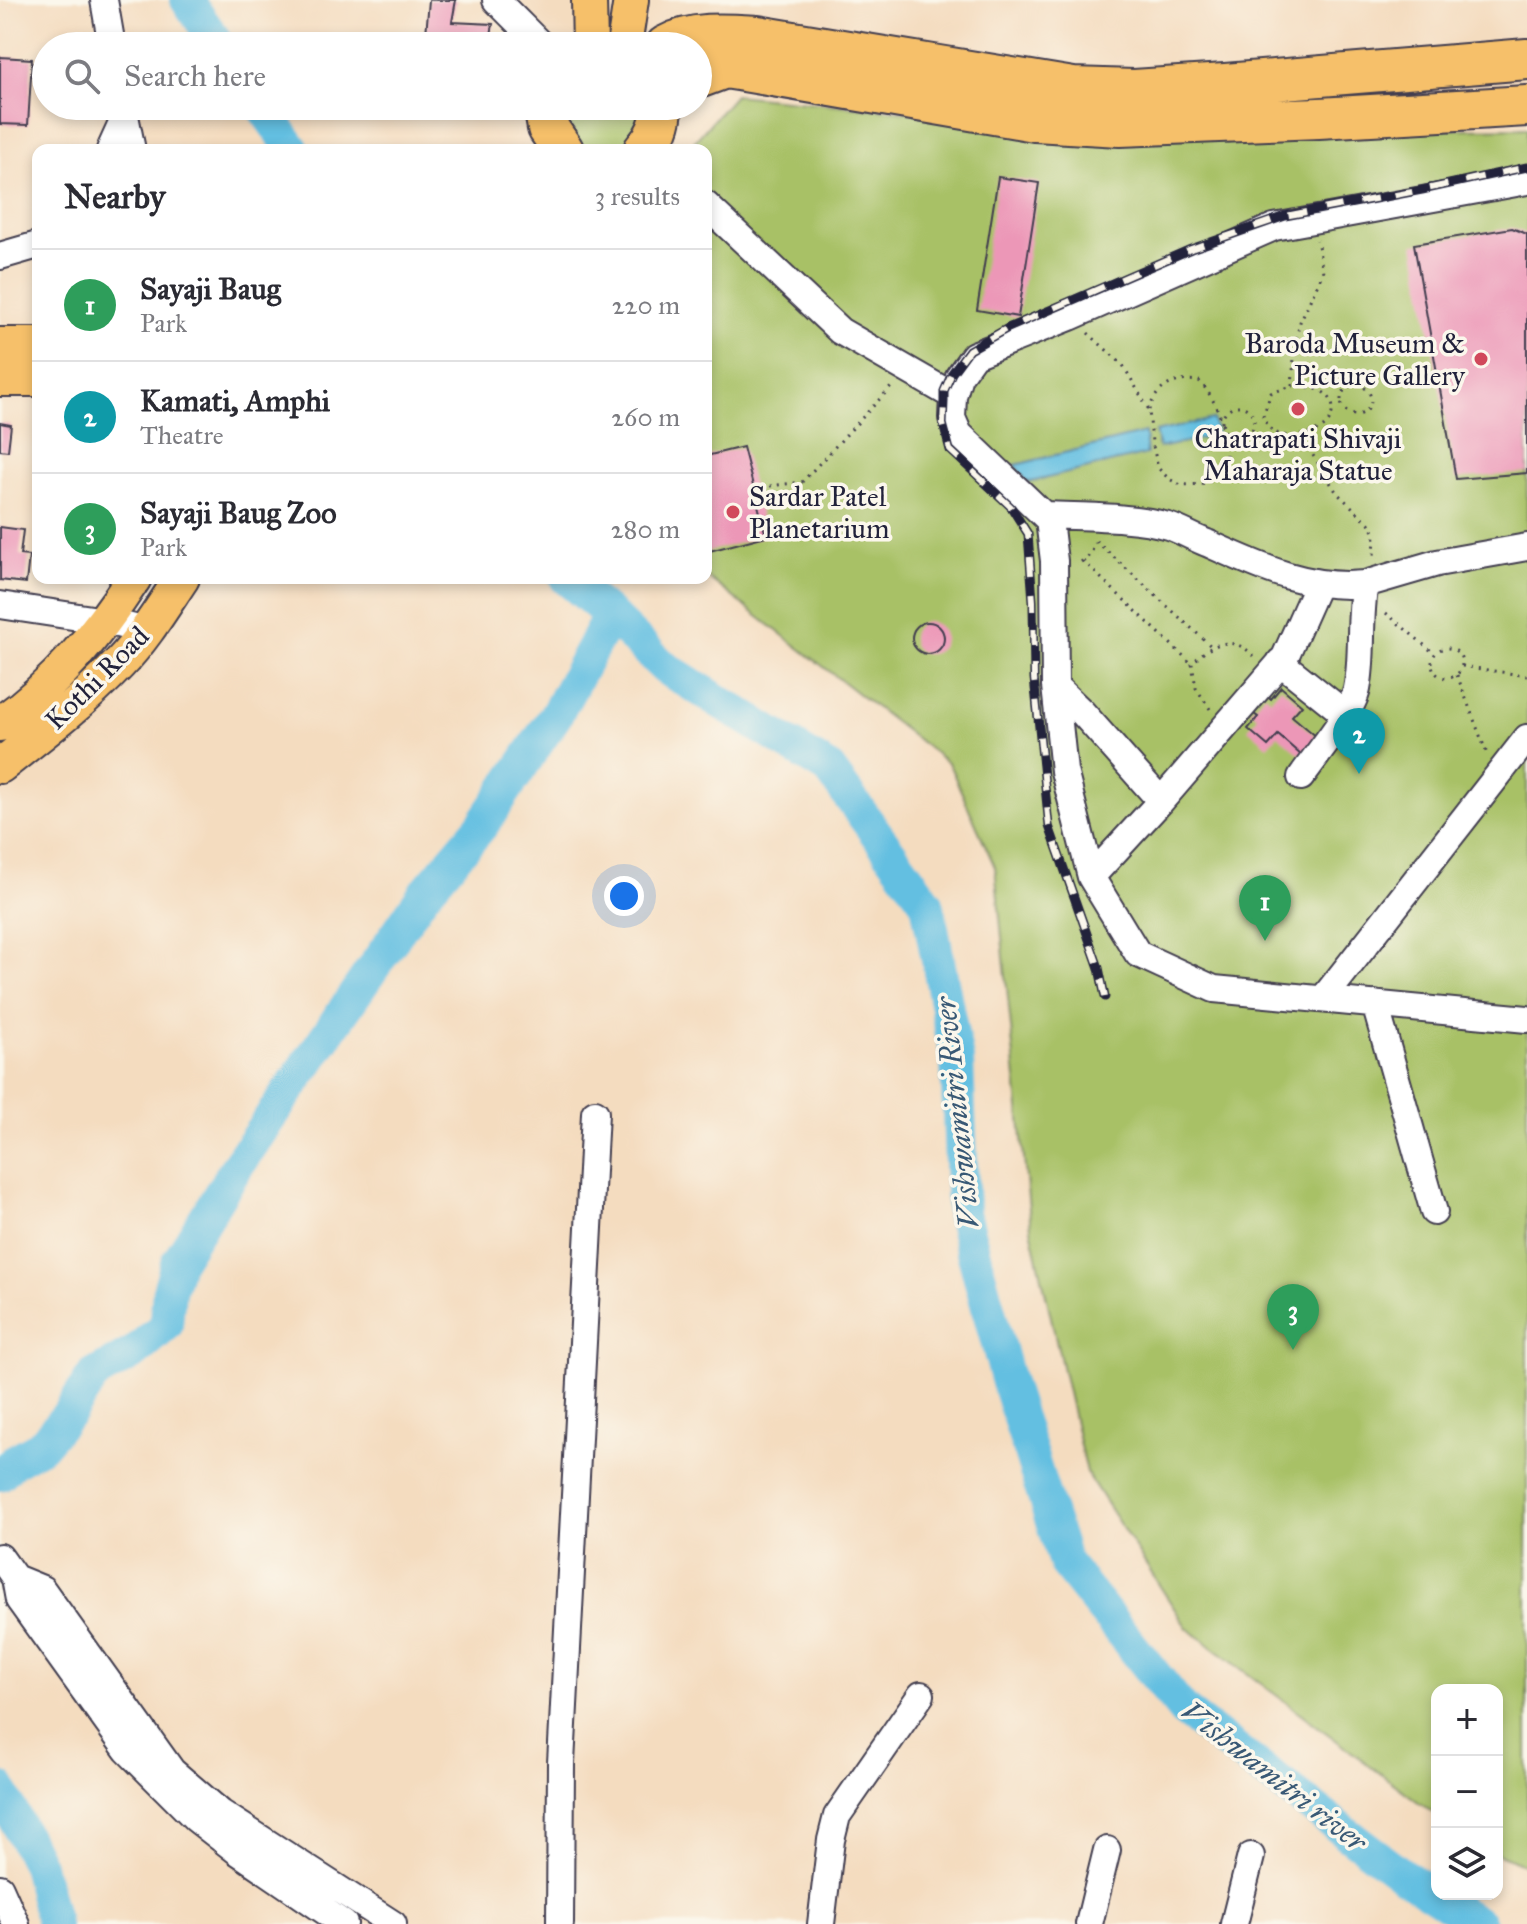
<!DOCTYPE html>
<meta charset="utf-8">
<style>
:root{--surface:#fff;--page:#f7f7f7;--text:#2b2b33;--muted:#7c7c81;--line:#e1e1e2;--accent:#d1495b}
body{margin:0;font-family:"IM FELL Great Primer",serif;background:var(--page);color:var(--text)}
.controls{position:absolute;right:24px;bottom:24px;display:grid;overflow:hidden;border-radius:16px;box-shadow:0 4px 12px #0003}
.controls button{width:72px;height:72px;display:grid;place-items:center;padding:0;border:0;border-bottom:2px solid var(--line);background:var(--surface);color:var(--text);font:40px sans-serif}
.you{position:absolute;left:624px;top:896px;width:28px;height:28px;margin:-20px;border:6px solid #fff;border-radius:50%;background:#1a73e8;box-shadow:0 0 0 12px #1a73e833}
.badge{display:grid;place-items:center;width:52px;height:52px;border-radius:50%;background:var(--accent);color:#fff;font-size:26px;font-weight:700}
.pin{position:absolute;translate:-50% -66px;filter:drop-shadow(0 2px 4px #0008)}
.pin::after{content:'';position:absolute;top:42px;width:28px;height:24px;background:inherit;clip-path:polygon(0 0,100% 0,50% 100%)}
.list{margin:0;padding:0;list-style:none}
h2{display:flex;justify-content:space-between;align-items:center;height:104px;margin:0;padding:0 32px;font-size:34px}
h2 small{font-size:26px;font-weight:400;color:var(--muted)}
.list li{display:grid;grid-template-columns:52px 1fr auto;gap:24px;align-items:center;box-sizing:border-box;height:112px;padding:0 32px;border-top:2px solid var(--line)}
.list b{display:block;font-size:30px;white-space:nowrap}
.list p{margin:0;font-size:26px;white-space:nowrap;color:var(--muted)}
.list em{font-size:26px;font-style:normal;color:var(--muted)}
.icon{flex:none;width:44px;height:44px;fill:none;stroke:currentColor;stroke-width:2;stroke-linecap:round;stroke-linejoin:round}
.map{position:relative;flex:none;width:1527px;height:1924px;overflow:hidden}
.search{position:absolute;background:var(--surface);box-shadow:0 4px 12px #0003;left:32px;top:32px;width:680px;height:88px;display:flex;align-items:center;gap:20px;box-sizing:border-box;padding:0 28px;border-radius:44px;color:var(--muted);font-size:30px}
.panel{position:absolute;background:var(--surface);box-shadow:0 4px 12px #0003;left:32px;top:144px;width:680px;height:440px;border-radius:16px}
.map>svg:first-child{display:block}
</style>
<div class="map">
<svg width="1527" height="1924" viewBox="0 0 1527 1924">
<rect width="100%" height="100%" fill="#fbf7ec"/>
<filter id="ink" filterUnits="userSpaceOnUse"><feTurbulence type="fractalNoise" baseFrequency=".0125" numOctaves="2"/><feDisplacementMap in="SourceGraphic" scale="16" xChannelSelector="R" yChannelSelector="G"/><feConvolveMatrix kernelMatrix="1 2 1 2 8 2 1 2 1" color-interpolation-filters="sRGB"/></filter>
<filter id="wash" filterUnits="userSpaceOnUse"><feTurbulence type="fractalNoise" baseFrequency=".006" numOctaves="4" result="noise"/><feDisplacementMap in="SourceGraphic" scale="32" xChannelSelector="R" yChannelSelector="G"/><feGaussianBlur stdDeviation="1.8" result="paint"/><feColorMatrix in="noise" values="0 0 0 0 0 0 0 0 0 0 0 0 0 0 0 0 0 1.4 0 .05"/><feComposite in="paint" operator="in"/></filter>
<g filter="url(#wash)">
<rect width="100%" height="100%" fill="#f4dcbf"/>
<path fill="#a8c166" stroke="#657250" stroke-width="2" d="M735,95L929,114L1033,135L1527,128V1866L1497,1853V1690H1437V1816L1187,1628L1086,1472L1031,1229L995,867L949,764L706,576V150H687Z
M560,106H645C645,143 611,160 579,146Z"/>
<path fill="#63bfe1" stroke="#42708e" stroke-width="2" d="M1213,419L1217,435L1159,448L1155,432Z
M1145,433L1147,454L1031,482L1026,481L1015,465Z"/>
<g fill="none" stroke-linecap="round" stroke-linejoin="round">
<path stroke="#63bfe1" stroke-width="34" d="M187,0L219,46
M262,106L293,150
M566,578L610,615L665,668L829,769L927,903L957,1060L963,1214L1009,1386L1065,1563L1184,1711L1404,1876L1479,1924
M0,1474L14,1461L41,1446L70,1412L93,1376L135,1352L166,1325L169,1291L177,1263L239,1163L423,895L483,824L556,715L610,615
M0,1788L38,1865L53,1924"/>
</g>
<g id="blocks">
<path fill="#ec97b7" d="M429,0H456L452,22L493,24L489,46H425Z
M0,57L32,59L28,125L0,124Z
M998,177L1039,183L1018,317L977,310Z
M1512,228L1527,234V473L1456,479L1414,244Z
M0,423L11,425L8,451L0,450Z
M743,447L766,536L706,552V456Z
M0,527L23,530L20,555L29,556L26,583L0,580Z
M912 638a16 16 0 1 1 32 0a16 16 0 1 1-32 0Z
M1281,687L1302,705L1292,716L1317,737L1301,755L1278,735L1268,746L1248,729L1258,717L1250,711L1265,694L1271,699Z"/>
</g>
</g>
<g filter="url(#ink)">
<use href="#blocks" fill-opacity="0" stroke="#423e4f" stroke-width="2"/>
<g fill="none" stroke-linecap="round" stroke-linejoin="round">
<defs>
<path id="minor" d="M104,0L112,46
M496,0L542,46
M123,106L132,150
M110,150L125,117
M706,205L840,331L953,396L952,418L959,434L1049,520L1054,561L1055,686L1064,771L1091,877L1138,954L1214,989L1527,1019
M0,256L38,245
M953,396L959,376L974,355L1070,317L1274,227L1527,181
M1046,515C1080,517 1135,516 1168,526C1181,530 1194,538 1207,543C1258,566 1307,590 1365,584
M0,605L105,621L147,631
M1280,662L1345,714
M1055,686L1081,711L1161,801
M1301,777C1316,755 1352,713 1357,689C1364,654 1358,619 1365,584L1437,563L1527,547
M1091,877L1161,801L1285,657L1318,583
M1323,999L1527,738
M1375,1004L1434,1212
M0,1557L15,1578L19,1600L127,1750L196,1819L237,1851L344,1924
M15,1578L42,1589L172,1771L221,1813L393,1924
M0,1888L16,1924
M560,1924L561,1763L595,1113
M821,1924L831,1840L837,1816L921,1695
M1089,1924L1107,1850
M1234,1924L1251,1856"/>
<path id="major" d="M589,0L590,46
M624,46L631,0
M0,724C57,683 96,636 134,578
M0,766C41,734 83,702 119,664C144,638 162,608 182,578"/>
<path id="highway" d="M666,46C692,31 727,34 757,36L1073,88L1134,90L1225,84L1527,59
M698,78L725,68L738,70L1035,121L1120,126L1319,118L1527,106
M544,106L548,128L563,150
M644,150C655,138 662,123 662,106
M0,348H38
M0,376H38"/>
</defs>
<use href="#minor" stroke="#423e4f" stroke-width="30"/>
<use href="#major" stroke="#423e4f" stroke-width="38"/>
<use href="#highway" stroke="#423e4f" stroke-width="44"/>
<path stroke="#423e4f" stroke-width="3" stroke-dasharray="2 6" stroke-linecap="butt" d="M1088,333L1123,365L1149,410L1152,442L1158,468L1169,479L1181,485L1207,484C1211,480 1218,475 1221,470C1236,445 1217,399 1199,381C1175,378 1157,385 1149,410
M1341 400a15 15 0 1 1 30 0a15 15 0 1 1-30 0Z
M1292,386C1311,385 1342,392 1330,419C1323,435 1287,441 1273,431C1268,427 1265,422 1263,416L1271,393Z
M1292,386L1295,344L1300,322L1323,272L1317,240
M1222 422a16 16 0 1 1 32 0a16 16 0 1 1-32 0Z
M1300,435L1337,493L1369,523L1375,533L1374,557
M754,488L802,482L892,386
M1096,541L1212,647
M1083,561L1192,664
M1081,562L1091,554L1095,543
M1386,613L1435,654
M1432 663a15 15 0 1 1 30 0a15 15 0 1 1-30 0Z
M1462,666L1527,676
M1457,675L1487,754
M1210,709L1196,688L1192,664C1210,643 1232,634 1254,656"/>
<use href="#minor" stroke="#fff" stroke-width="26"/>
<use href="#major" stroke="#f6c06b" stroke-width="34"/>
<use href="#highway" stroke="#f6c06b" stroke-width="40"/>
<defs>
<path id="rail" d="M1105,997L1099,968L1049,826L1034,678L1033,601L1028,534L1011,507L950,450L943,424L944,401V391L952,373L969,350L1008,328L1191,249L1285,216L1422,190L1527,167"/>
</defs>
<use href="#rail" stroke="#22223b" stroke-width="9"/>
<use href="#rail" stroke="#fbf7ec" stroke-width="6" stroke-dasharray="18" stroke-linecap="butt"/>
</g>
</g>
<g fill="#d1495b" stroke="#fbf7ec" stroke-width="3">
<circle cx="1481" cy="359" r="8"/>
<circle cx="1298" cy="409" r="8"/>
<circle cx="733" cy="512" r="8"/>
</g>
<g text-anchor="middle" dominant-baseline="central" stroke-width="7" stroke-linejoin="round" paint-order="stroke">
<g font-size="28" fill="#22223b" stroke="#fbf7ec" text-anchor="end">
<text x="1465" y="343">Baroda Museum &amp;<tspan x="1465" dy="32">Picture Gallery</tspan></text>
<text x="1298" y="438" text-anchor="middle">Chatrapati Shivaji<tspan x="1298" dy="32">Maharaja Statue</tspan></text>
<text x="749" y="496" text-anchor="start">Sardar Patel<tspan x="749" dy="32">Planetarium</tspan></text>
</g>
<g font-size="28" fill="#22223b" stroke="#fbf7ec">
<text transform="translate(97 678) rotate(-45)">Kothi Road</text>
</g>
<g font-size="30" font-style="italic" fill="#395975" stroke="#fbf7ec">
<text transform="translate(957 1113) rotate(-96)">Vishwamitri River</text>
<text transform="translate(1274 1776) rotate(38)">Vishwamitri river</text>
</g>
</g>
</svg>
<div class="controls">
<button>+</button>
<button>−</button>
<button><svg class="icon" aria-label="layers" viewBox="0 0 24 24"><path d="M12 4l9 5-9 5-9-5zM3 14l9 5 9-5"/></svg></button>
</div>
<div class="you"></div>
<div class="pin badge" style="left:1265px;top:941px;background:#2e9e5b">1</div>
<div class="pin badge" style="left:1359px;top:774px;background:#0f9aa8">2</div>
<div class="pin badge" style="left:1293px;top:1350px;background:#2e9e5b">3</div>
<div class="search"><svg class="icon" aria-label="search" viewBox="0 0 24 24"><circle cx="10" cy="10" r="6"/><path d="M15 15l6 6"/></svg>Search here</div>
<section class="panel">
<h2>Nearby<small>3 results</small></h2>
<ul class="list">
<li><span class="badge" style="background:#2e9e5b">1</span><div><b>Sayaji Baug</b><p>Park</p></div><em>220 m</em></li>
<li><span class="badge" style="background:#0f9aa8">2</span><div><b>Kamati, Amphi</b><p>Theatre</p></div><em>260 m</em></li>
<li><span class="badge" style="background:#2e9e5b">3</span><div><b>Sayaji Baug Zoo</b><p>Park</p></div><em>280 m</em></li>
</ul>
</section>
</div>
